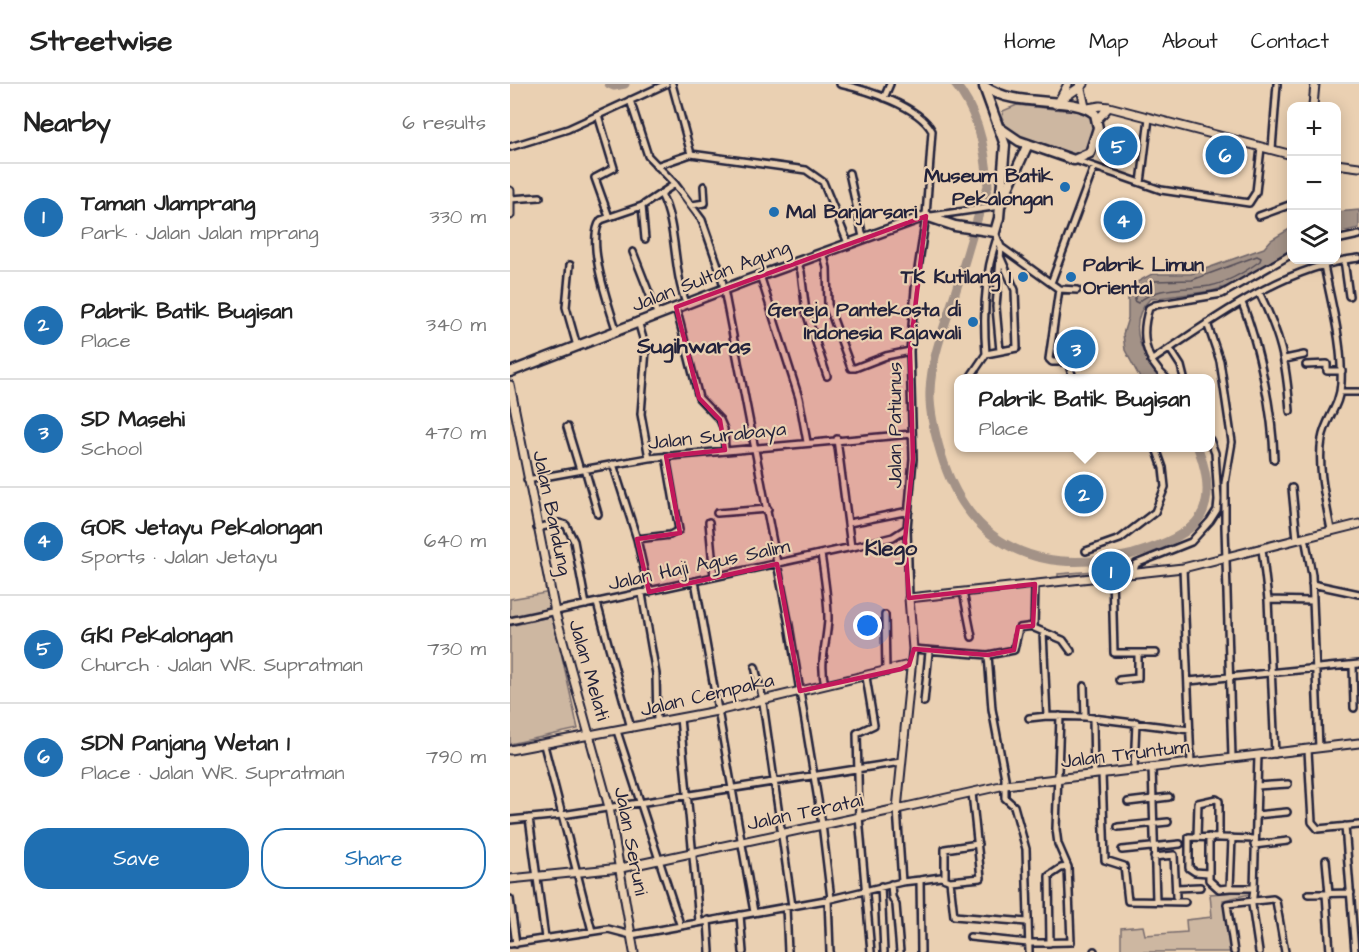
<!DOCTYPE html>
<meta charset="utf-8">
<style>
:root{--surface:#fff;--page:#f2f2f2;--text:#222;--muted:#767676;--line:#e0e0e0;--accent:#1f6fb2}
body{margin:0;font-family:"Architects Daughter",sans-serif;background:var(--page);color:var(--text)}
.controls{position:absolute;right:18px;top:18px;display:grid;overflow:hidden;border-radius:12px;box-shadow:0 3px 15px #0003}
.controls button{width:54px;height:54px;display:grid;place-items:center;padding:0;border:0;border-bottom:2px solid var(--line);background:var(--surface);color:var(--text);font:30px sans-serif}
.you{position:absolute;left:358px;top:542px;width:21px;height:21px;margin:-15px;border:4px solid #fff;border-radius:50%;background:#1a73e8;box-shadow:0 0 0 9px #1a73e833}
.badge{display:grid;place-items:center;width:39px;height:39px;border-radius:50%;background:var(--accent);color:#fff;font-size:20px;font-weight:700}
.pin{position:absolute;translate:-50% -50%;border:3px solid #fff;box-shadow:0 2px 6px #0006}
.popup{position:absolute;left:444px;top:290px;width:261px;height:78px;box-sizing:border-box;display:grid;place-content:center;border-radius:12px;background:var(--surface);filter:drop-shadow(0 2px 4px #0005);font-size:20px;white-space:nowrap;color:var(--muted)}
.popup b{font-size:22px;color:var(--text)}
.popup::after{content:'';position:absolute;left:50%;top:100%;margin-left:-12px;border:12px solid transparent;border-top-color:var(--surface)}
.list{margin:0;padding:0;list-style:none}
h2{display:flex;justify-content:space-between;align-items:center;height:78px;margin:0;padding:0 24px;font-size:26px}
h2 small{font-size:20px;font-weight:400;color:var(--muted)}
.list li{display:grid;grid-template-columns:39px 1fr auto;gap:18px;align-items:center;box-sizing:border-box;height:108px;padding:0 24px;border-top:2px solid var(--line)}
.list b{display:block;font-size:22px;white-space:nowrap}
.list p{margin:0;font-size:20px;white-space:nowrap;color:var(--muted)}
.list em{font-size:20px;font-style:normal;color:var(--muted)}
.actions{display:flex;gap:12px;padding:18px 24px}
.actions a{flex:1;padding:14px 0;border:2px solid var(--accent);border-radius:24px;text-align:center;font-size:21px;color:var(--accent)}
.actions .main{background:var(--accent);color:#fff}
.icon{flex:none;width:33px;height:33px;fill:none;stroke:currentColor;stroke-width:2;stroke-linecap:round;stroke-linejoin:round}
.map{position:relative;flex:none;width:849px;height:868px;overflow:hidden}
header{display:flex;align-items:center;gap:36px;box-sizing:border-box;height:84px;padding:0 30px;background:var(--surface);border-bottom:2px solid var(--line)}
header strong{font-size:28px}
nav{display:flex;gap:33px;margin-inline-start:auto;font-size:21px}
main{display:flex}
aside{flex:1;background:var(--surface)}
.map>svg:first-child{display:block}
</style>
<header>
<strong>Streetwise</strong>
<nav><a>Home</a><a>Map</a><a>About</a><a>Contact</a></nav>
</header>
<main>
<aside>
<h2>Nearby<small>6 results</small></h2>
<ul class="list">
<li><span class="badge">1</span><div><b>Taman Jlamprang</b><p>Park · Jalan Jalan mprang</p></div><em>330 m</em></li>
<li><span class="badge">2</span><div><b>Pabrik Batik Bugisan</b><p>Place</p></div><em>340 m</em></li>
<li><span class="badge">3</span><div><b>SD Masehi</b><p>School</p></div><em>470 m</em></li>
<li><span class="badge">4</span><div><b>GOR Jetayu Pekalongan</b><p>Sports · Jalan Jetayu</p></div><em>640 m</em></li>
<li><span class="badge">5</span><div><b>GKI Pekalongan</b><p>Church · Jalan WR. Supratman</p></div><em>730 m</em></li>
<li><span class="badge">6</span><div><b>SDN Panjang Wetan 1</b><p>Place · Jalan WR. Supratman</p></div><em>790 m</em></li>
</ul>
<div class="actions"><a class="main">Save</a><a>Share</a></div>
</aside>
<div class="map">
<svg width="849" height="868" viewBox="0 0 849 868">
<rect width="100%" height="100%" fill="#ead0b2"/>
<filter id="ink" filterUnits="userSpaceOnUse"><feTurbulence type="fractalNoise" baseFrequency=".0167" numOctaves="2"/><feDisplacementMap in="SourceGraphic" scale="12" xChannelSelector="R" yChannelSelector="G"/><feConvolveMatrix kernelMatrix="1 2 1 2 8 2 1 2 1" color-interpolation-filters="sRGB"/></filter>
<g filter="url(#ink)">
<path fill="#cdb7a1" stroke="#786c6e" stroke-width="1.5" d="M507,21L573,28L581,31L585,44C580,57 579,73 562,71L502,51C494,43 491,38 493,27Z
M618,481L620,488L548,494V490L597,486Z
M41,508L44,525L0,533V515Z
M43,532L68,645L0,660V542Z
M740,807V810L713,816L721,868H611V844L633,842L635,851L677,848L676,836L702,833L700,810Z"/>
<path fill="#a39287" stroke="#6f6569" stroke-width="1.5" d="M849,126V144L827,149V128Z
M781,144V165L728,199L702,207L640,215C615,239 632,276 654,294H630L615,266L613,250L618,234V211L627,198L642,190H681L754,164L761,156Z"/>
<g fill="none" stroke-linecap="round" stroke-linejoin="round">
<path stroke="#564f59" stroke-width="1.5" d="M747,172L751,174L750,177C735,188 719,198 700,202C676,206 646,201 628,219L624,217L631,203L644,197L682,196Z"/>
<path stroke="#a39287" stroke-width="9" d="M99,0L104,2L115,0
M445,0C468,27 476,67 478,102C466,136 457,172 446,206C436,239 421,273 420,307C419,328 425,350 431,370C459,464 531,493 623,470C644,464 677,453 690,433C703,412 696,385 688,364"/>
<defs>
<path id="street" d="M162,0L181,70
M330,0C357,6 409,22 422,47L416,132L405,205L400,267L403,375L397,444L399,514
M374,14L380,0
M120,16L138,72L165,100L192,136L211,190L279,541L312,740L321,815
M88,31L104,84L85,94L99,133
M0,63L58,45L156,0
M762,65L767,0
M565,76L651,106L739,119L746,108L751,64
M146,82L181,70L296,86L313,98L338,159
M339,89L353,153
M631,99L639,34
M151,110C168,143 162,183 176,219
M0,115L30,113
M182,121L195,119L194,102
M132,122L135,155
M421,132L490,122
M749,132L782,120
M485,148L491,163L549,205L539,275L542,278H558L563,294
M826,156L849,151
M123,168L147,229
M313,168L317,184L318,221L341,284H345L376,272L400,267
M834,176L839,212
M287,177L291,188L296,228L317,292
M60,181L56,223L67,262
M814,181C821,220 833,258 831,299C830,323 815,335 812,355C807,383 816,418 821,446
M250,191L289,314L297,358
M541,199L584,83
M549,205L567,206
M749,208C771,253 776,276 780,327
M732,219C749,261 763,330 764,375
M166,223L189,314L210,336L214,345L215,366
M128,237L136,265L131,330L139,374
M697,239L710,277L722,358L715,399V443L722,673
M106,245C99,222 75,156 91,136L132,122L165,100
M660,265L671,282L674,294
M490,267L486,223L491,163
M476,270C473,232 474,193 486,157
M775,275L794,271
M641,277C705,235 771,183 849,174
M796,281L817,280V287H832
M461,292L476,270L507,264L505,206L490,172
M656,294C635,276 630,251 639,224L645,221L712,210L782,170
M830,308H849
M57,343L70,386
M327,355L341,463
M103,380L127,455L139,508
M75,385L88,430
M17,396L139,374L402,350
M782,404L787,455
M207,429L258,425
M199,438L204,493
M339,439L399,427
M27,444L49,439L56,441L64,457L76,521
M795,453L802,491L809,664
M127,455L160,451L169,446L156,372
M752,465L758,516L765,670
M576,467L610,455L645,428L655,403L653,384L646,364
M311,470C314,491 318,513 318,535C317,559 309,577 315,601
M673,484L681,679
M623,490L626,480L681,458L700,437L707,426L708,416L705,369L700,356
M602,491L604,569H646
M185,497L244,828
M525,500L524,544L553,556L561,567
M802,500L849,510
M453,508L462,553
M132,510L146,590L147,639
M758,516L803,517
M87,519L121,644
M375,531L376,588
M0,537L347,462L383,453L397,444
M533,548L537,632L575,633L680,646
M403,565L478,571L482,625L495,694V714L504,722L516,765L519,868
M478,571L504,566L509,544L523,542
M843,581L844,624
M245,583L252,612L282,822
M356,593L364,641L347,649L349,733L361,868
M609,596L628,594V569
M679,597L849,580
M574,602L575,633
M414,618L419,568
M170,634L189,837
M519,634L537,632
M583,634L584,691
M107,647L170,840
M34,661L82,847
M798,666L802,738L808,745
M642,684L646,817
M624,686L626,638
M592,690L595,776L614,782L618,817L675,818
M747,702L778,700
M618,718L659,713
M387,725L392,798
M746,731L777,728
M19,734L35,854
M0,736L52,731L391,678
M835,742L845,868
M608,743L658,738
M808,745L849,741
M687,753L688,719L706,715L709,717V754
M699,753V796L709,805L720,804
M722,754L720,804H744L748,671
M744,761L778,757
M612,766L670,760
M644,773L664,771L666,813
M816,776L819,810
M698,789L685,788L679,784V753L744,755
M435,795V765L468,760
M410,796L431,793L440,797L471,794L462,709
M440,797L444,832L517,838
M381,800L382,813L386,821L390,868
M371,802L374,868
M666,804L690,803
M744,804L742,821L749,868
M798,810L841,809
M816,810L820,868
M0,815L6,860
M318,815L320,868
M276,823L278,868
M230,831L233,868
M198,836L200,868
M460,853L518,859L561,858L558,783
M540,859L539,792L551,784L558,783L548,760L546,745L550,632
M0,860L98,845L121,851L321,815L392,798L410,796L411,868
M584,867V868
M724,868L717,820L763,815L766,817L775,868"/>
<path id="secondary" d="M570,0L575,23
M550,15L558,0
M545,20L574,0
M803,22L805,0
M578,24L590,22L599,23L782,71
M587,36L599,23
M826,80L849,83
M0,107V131
M0,301L45,528L99,723L124,868
M0,666L207,627L399,581
M387,725L495,701L849,659
M0,795L111,784L387,725L403,565L399,514L673,484L849,440"/>
<path id="primary" d="M474,2C506,26 563,10 585,30L588,44L580,69L564,76L509,57L490,44
M490,122L518,60
M0,288L238,196L416,132L445,142L485,148L489,134L495,61L474,3"/>
</defs>
<use href="#street" stroke="#22223b" stroke-width="10"/>
<use href="#secondary" stroke="#22223b" stroke-width="11"/>
<use href="#primary" stroke="#22223b" stroke-width="13"/>
<use href="#street" stroke="#ead0b2" stroke-width="5"/>
<use href="#secondary" stroke="#ead0b2" stroke-width="7"/>
<use href="#primary" stroke="#ead0b2" stroke-width="8"/>
</g>
</g>
<path fill="#c2185b" fill-opacity="0.2" stroke="#c2185b" stroke-width="4.5" stroke-linejoin="round" d="M416,132L400,267L403,375L395,456L399,514L525,500L523,542L508,543L504,566L478,571L404,565L399,581L391,585L290,607L267,480L139,508L127,455L170,449L156,372L215,366L210,336L189,314L166,223Z"/>
<g fill="#1f6fb2" stroke="#ead0b2" stroke-width="2">
<circle cx="555" cy="103" r="6"/>
<circle cx="264" cy="128" r="6"/>
<circle cx="513" cy="193" r="6"/>
<circle cx="561" cy="193" r="6"/>
<circle cx="463" cy="238" r="6"/>
</g>
<g text-anchor="middle" dominant-baseline="central" stroke-width="4.5" stroke-linejoin="round" paint-order="stroke">
<g font-size="20" font-weight="bold" fill="#22223b" stroke="#ead0b2" text-anchor="end">
<text x="543" y="92">Museum Batik<tspan x="543" dy="23">Pekalongan</tspan></text>
<text x="276" y="128" text-anchor="start">Mal Banjarsari</text>
<text x="573" y="181" text-anchor="start">Pabrik Limun<tspan x="573" dy="23">Oriental</tspan></text>
<text x="501" y="193">TK Kutilang 1</text>
<text x="451" y="226">Gereja Pantekosta di<tspan x="451" dy="23">Indonesia Rajawali</tspan></text>
</g>
<g font-size="20" fill="#22223b" stroke="#ead0b2">
<text transform="translate(201 192) rotate(-21)">Jalan Sultan Agung</text>
<text transform="translate(385 341) rotate(-90)">Jalan Patiunus</text>
<text transform="translate(207 352) rotate(-6)">Jalan Surabaya</text>
<text transform="translate(42 429) rotate(78)">Jalan Bandung</text>
<text transform="translate(189 481) rotate(-12)">Jalan Haji Agus Salim</text>
<text transform="translate(79 586) rotate(74)">Jalan Melati</text>
<text transform="translate(197 611) rotate(-13)">Jalan Cempaka</text>
<text transform="translate(615 670) rotate(-7)">Jalan Truntum</text>
<text transform="translate(295 728) rotate(-12)">Jalan Teratai</text>
<text transform="translate(121 757) rotate(79)">Jalan Seruni</text>
</g>
<g font-size="22" font-weight="bold" fill="#22223b" stroke="#ead0b2">
<text x="184" y="262">Sugihwaras</text>
<text x="381" y="464">Klego</text>
</g>
</g>
</svg>
<div class="controls">
<button>+</button>
<button>−</button>
<button><svg class="icon" aria-label="layers" viewBox="0 0 24 24"><path d="M12 4l9 5-9 5-9-5zM3 14l9 5 9-5"/></svg></button>
</div>
<div class="you"></div>
<div class="pin badge" style="left:601px;top:487px">1</div>
<div class="pin badge" style="left:574px;top:410px">2</div>
<div class="popup"><b>Pabrik Batik Bugisan</b>Place</div>
<div class="pin badge" style="left:566px;top:265px">3</div>
<div class="pin badge" style="left:613px;top:136px">4</div>
<div class="pin badge" style="left:608px;top:62px">5</div>
<div class="pin badge" style="left:715px;top:71px">6</div>
</div>
</main>
